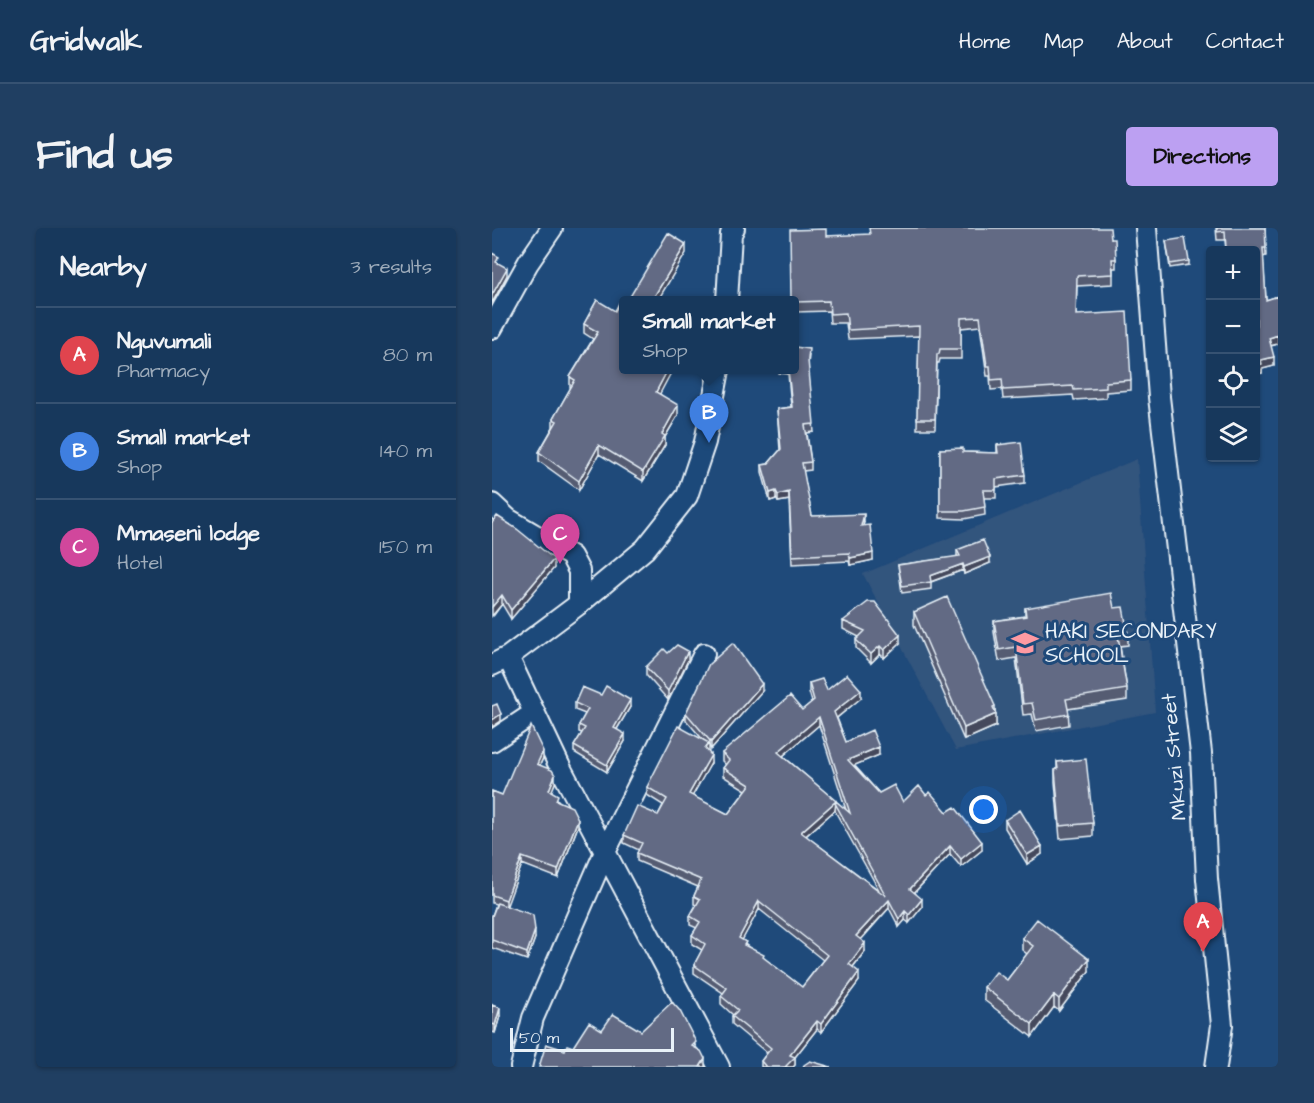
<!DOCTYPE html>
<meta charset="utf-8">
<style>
:root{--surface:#17385c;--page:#203f62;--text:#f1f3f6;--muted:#9eacbb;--line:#365272;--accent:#bca0f2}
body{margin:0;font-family:"Architects Daughter",sans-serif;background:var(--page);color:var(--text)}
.controls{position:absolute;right:18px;top:18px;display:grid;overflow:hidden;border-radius:6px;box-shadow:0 2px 4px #0004}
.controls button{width:54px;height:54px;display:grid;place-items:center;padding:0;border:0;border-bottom:2px solid var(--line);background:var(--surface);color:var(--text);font:30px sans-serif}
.scale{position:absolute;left:18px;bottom:15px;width:164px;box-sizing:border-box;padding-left:6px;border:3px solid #e8f1f8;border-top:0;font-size:16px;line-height:21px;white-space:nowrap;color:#e8f1f8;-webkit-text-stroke:4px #1f4a7a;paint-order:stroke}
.you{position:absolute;left:492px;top:582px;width:21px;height:21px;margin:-15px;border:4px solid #fff;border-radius:50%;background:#1a73e8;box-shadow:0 0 0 9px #1a73e833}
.badge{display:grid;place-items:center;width:39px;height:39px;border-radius:50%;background:var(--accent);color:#fff;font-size:20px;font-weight:700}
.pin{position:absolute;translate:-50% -50px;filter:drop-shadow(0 2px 3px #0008)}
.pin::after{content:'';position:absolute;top:32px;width:21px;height:18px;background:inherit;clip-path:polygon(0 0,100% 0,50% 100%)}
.popup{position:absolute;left:127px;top:68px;width:180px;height:78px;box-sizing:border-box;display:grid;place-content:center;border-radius:6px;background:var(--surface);filter:drop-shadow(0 2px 4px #0005);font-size:20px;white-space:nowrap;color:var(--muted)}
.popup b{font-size:22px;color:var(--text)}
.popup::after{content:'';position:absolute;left:50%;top:100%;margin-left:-12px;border:12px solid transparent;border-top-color:var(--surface)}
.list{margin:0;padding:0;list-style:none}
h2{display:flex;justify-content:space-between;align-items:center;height:78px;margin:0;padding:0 24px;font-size:26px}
h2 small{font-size:20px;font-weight:400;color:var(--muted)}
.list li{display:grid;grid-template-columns:39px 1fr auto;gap:18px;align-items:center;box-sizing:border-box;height:96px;padding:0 24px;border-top:2px solid var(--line)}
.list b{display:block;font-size:22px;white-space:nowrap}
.list p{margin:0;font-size:20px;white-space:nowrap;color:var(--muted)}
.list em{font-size:20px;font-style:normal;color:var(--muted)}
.icon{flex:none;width:33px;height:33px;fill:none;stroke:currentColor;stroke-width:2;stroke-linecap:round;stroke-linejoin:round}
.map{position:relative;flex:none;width:786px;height:839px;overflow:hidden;border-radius:6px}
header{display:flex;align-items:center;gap:36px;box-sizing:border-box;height:84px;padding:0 30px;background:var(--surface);border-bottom:2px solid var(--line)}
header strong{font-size:28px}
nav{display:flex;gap:33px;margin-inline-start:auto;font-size:21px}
.intro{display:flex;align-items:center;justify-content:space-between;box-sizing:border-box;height:144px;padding:0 36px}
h1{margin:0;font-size:42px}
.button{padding:15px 27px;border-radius:6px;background:var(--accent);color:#111;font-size:21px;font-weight:700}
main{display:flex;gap:36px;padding:0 36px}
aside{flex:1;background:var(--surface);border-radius:6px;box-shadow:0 2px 4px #0004}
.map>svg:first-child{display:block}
</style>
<header>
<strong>Gridwalk</strong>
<nav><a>Home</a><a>Map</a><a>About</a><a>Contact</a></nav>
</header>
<div class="intro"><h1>Find us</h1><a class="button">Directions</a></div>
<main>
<aside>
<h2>Nearby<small>3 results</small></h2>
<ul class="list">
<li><span class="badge" style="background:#e0444e">A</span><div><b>Nguvumali</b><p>Pharmacy</p></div><em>80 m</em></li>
<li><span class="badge" style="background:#3f7fe0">B</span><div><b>Small market</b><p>Shop</p></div><em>140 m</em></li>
<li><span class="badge" style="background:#d1479c">C</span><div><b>Mmaseni lodge</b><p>Hotel</p></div><em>150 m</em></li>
</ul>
</aside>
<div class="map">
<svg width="786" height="839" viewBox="0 0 786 839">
<rect width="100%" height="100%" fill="#1f4a7a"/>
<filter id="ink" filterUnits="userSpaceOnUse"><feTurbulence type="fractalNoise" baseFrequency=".0167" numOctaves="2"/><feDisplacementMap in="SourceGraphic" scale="12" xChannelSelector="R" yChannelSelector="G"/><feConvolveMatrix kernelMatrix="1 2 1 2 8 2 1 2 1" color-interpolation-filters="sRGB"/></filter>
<g filter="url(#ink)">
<path fill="#33547d" d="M645,231L663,484L464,522L371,346Z"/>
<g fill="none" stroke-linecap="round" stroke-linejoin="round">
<defs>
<path id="minor" d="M654,0L667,169L709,525L715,651L730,797L724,839
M235,73L239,6L242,0
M0,100L36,35L60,0
M0,276L16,291L79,328L87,343V376
M16,429L68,539L227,839
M0,437L16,429L87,376L153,321L195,268L213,214L227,142
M0,513L42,485
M29,839L41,790L113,624L212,426"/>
</defs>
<use href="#minor" stroke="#e8f1f8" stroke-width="24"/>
<use href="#minor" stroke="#1f4a7a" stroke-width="20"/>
</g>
<path fill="#545b72" stroke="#e8f1f8" stroke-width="1.5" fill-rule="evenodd" d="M724,0H773L774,28L771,29L774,72L786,68V116L779,118L782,138L770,141V145L764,146V22H734L733,12H725Z
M334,8L619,11L624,31V40H621V56L585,58L584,87L639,152V162L614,164V170L582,172L581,167L511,171L510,161L499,162L498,148H495L488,98L469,100V131H448L447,135H445L443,201H425L427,108L356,111L354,95H338L337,83L303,84V72Z
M674,13L697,33V37L678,40Z
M105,72L168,166L186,187L173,209V217L151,253L107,226L87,262L47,233V224L61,199V191L79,159H78V149L101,111L92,105V96Z
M317,128L316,137L322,204L315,205L319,234V242L311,243L320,288L372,294L371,298L381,332L358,337L357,333L300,336L297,272L286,274L284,271L278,273L270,244V237L276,236L288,222L285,181L299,179L296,146L287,145V141H303Z
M505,217L533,247V255L504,259V270H492L493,287L472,291L448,290V221L471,224L505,225Z
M0,295L62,340L19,391L10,376L2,387Z
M465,322L498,335L472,346L471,342L439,354V361L410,365L406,337L465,329Z
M533,380H622L636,406V417L628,418L635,461V472L576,481L577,497L544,503L540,486L531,487L524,430L507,433L502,404V393L533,388Z
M422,384L503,478L504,498L472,512L422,397Z
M351,393L408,415L392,430L388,426L379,435L364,420V412L367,409L351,401Z
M176,425L196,432L176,472L154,447V439Z
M317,455L335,462L369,470L345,490L354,514L387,527L362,537L387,565L411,574L434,567L455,584L490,622L469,639L458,626L423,664L430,679L417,695L413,692L407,699L397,680L369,712L373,723L361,739L367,753L329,804L325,801L303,829V837L301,839H269V833L275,825L240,796V788L241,787L229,776V768L231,765L202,745V737L210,722L200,716V707L205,700L198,697V688L204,677L202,676V668L206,659L145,633V625L147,622L132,615V607L166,587L171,577L155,567V559L212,513L194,492V485L270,463L219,521L217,518L216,524L219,535L200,568L236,586L254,562L231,548V540L234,537L230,533V525L310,482L320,474L317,464ZM327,497L354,582L291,528ZM343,582V583L387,662L314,608ZM267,681L331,732L310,759L254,717L250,712Z
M109,467L138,479L125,501L133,513L115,544L82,524V518L90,505L87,504V497L93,486L83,482V475Z
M51,530L48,537L63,555L59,563L86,598L66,650L30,636L14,678L43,710L35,732L0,720V688L4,676L0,675V563L10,567Z
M565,534L601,595V608L568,611L563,554V542L565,541Z
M513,592L550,626L535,636L513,600Z
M530,710L597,743L567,783L562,779L540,809L492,772V759L515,752L535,726L530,722Z
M0,777L8,788L3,805L0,804Z"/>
<path fill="#454a5c" stroke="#e8f1f8" stroke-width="1.5" d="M194,16V25L166,72H160Z
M15,40V47L0,75V67Z
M786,107V116L777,118V110Z
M782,129V138L770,141V145L764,146V138L769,132Z
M176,141H181L164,173V164Z
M186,177V187L173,209V217L151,253V244L170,206Z
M107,217V226L87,262V253Z
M284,263V271L278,273V265Z
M297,264V272L286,274V267Z
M372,286V294L369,306V298Z
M381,325V332L358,337V330Z
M498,329V335L472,346V339Z
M62,331V340L19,391V382Z
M471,336V342L438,354V348Z
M10,367V376L0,388V379Z
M408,407V415L392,430V422Z
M388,418V426L379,435V426Z
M196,423V432L176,472V463Z
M270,456V463L219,521V514Z
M369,462V470L342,492V484Z
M138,472V479L122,506V500Z
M9,486V493L0,499V492Z
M504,486V498L472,512V500Z
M327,489V497L286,532V524Z
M133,506V513L115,544V537Z
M217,515V523L213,529V520Z
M387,519V527L356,540V532Z
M51,523V530L45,543V536Z
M219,527V535L197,574V566Z
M63,547V555L57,570V562Z
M344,573L343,582L309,612V604Z
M86,591V598L66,650V642Z
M490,614V622L469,639V631Z
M458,618V626L418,669V661Z
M550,618V626L535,636V627Z
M30,629V636L14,680V672Z
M430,671V679L417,695V687Z
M397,672V680L364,716V708Z
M267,673V681L247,718V710Z
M413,683V692L407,699V691Z
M43,702V710L35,732V725Z
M373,715V723L357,744V736Z
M597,731V743L567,783V771Z
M367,744V753L329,804V796Z
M562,767V779L540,809V796Z
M8,780V788L3,805V797Z
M325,793V801L303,829V837L301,839H293L298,827Z
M213,831V839H208Z"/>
<path fill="#626a84" stroke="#e8f1f8" stroke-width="1.5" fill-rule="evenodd" d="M377,0H618L619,11H623L624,31H620L621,46L585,48L584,87L635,84L639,152L614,154V160L582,162L581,158L511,162L510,151L499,152L498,138H495L488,89L469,90V121H448L447,126H445L443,191H425L427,98L356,102L354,85L338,86L337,73L303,74V72H299L298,2L334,1V8L378,6Z
M725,0H773L774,20H771L774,72L786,68V107L777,110L782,129L769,132L770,136L764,138V22H734L733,3L725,4Z
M176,5L194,16L160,72H136Z
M693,10L697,33L678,36L674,13Z
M0,25L7,29L4,34L15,40L0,67Z
M129,71L132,73V141H176L164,164L186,177L170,206L173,208L151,244L107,217L87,253L47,224L65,193L61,191L83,152L78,149L106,104L92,96L105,72L123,83Z
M303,119L317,121L316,132L322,196L313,197L319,234L310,235L320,288L372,286L369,298L378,297L381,325L358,330L357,325L300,328L297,264L286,267L284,263L278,265L270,237L276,236L289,221L285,181L300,179L296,141H303Z
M529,214L533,247L504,251V262H491L493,279L472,283H448V221L471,220V224L506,225L505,217Z
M5,288L25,301L62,331L19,382L10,367L0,379V295Z
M491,312L498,329L472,339L471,336L438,348L439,354L410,358L406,337L468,328L465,322Z
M619,365L622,380L631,379L636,406L626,408L635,461L574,471L577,486L544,492L540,475L531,476L524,419L507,422L502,393L534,388L533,380Z
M455,369L503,478L501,479L504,486L472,500L422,384Z
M376,374H383L408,407L392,422L388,418L379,426L364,412L373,403L351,393Z
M241,415L270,456L219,514L194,485L217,436Z
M185,417L196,423L176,463L154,439L172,421L176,425Z
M355,446L369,462L342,484L354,514L380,502L387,519L356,532L387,565L402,557L411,574L427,558L434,567L438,564L455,584L463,579L490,614L469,631L458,618L418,661L430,671L417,687L413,683L407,691L397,672L364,708L373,715L357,736L367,744L329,796L325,793L298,827L303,829L293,839H274L269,833L279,820L240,788L246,782L229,768L235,760L202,737L213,716L200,707L208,694L198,688L208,671L202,668L209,652L145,625L150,615L132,607L145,578L166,587L175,571L155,559L186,498L217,515L213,520L219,527L197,566L236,586L258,557L231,540L237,532L230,525L298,468L310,482L322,472L317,455L330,451L335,462ZM327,489L358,585L345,574L343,575L394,668L309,604L344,573L286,524ZM267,673L335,727L310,759L271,729L272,727L252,717L254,714L247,710Z
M114,458L138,472L122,500L133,506L115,537L82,518L93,500L87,497L96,481L83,475L90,459L109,467Z
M5,476L9,486L0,492V478Z
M39,498L51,523L45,536L60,542L63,547L57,562L66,567L64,572L80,579L86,591L66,642L30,629L14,672L0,667V563L10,567Z
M594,531L601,595L568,598L563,542L566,541L565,534Z
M528,582L550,618L535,627L513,592Z
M5,675L41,687L43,702L35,725L0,712V688Z
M545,691L597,731L567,771L562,767L540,796L492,759L504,744L515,752L541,718L530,710Z
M180,774L188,783L204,814L200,818L209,823L213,831L208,839H47L54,816L73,822L75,817L81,819L97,794L110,802L121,786L149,803Z
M0,777L8,780L3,797L0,796Z
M318,833L339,839H311L312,837Z"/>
</g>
<defs>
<symbol id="school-bare" viewBox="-9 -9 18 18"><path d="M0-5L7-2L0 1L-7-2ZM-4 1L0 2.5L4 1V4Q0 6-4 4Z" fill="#ff9aa2" stroke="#1f4a7a" stroke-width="2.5" paint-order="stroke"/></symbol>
</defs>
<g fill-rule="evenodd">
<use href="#school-bare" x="514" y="396" width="38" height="38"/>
</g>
<g text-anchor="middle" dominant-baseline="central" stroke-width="6" stroke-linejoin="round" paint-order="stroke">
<g font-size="21" fill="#e8f1f8" stroke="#1f4a7a" text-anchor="start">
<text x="553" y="403">HAKI SECONDARY<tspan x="553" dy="24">SCHOOL</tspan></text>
</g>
<g font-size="21" fill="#e8f1f8" stroke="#1f4a7a">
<text transform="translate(682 529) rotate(-95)">Mkuzi Street</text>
</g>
</g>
</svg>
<div class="controls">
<button>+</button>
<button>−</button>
<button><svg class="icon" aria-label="locate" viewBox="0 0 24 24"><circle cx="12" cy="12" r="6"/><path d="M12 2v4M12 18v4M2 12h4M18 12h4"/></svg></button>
<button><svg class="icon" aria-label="layers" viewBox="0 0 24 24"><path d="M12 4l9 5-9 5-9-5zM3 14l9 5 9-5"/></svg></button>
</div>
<div class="scale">50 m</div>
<div class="you"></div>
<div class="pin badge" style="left:711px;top:724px;background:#e0444e">A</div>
<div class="pin badge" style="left:217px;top:215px;background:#3f7fe0">B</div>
<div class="popup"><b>Small market</b>Shop</div>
<div class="pin badge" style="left:68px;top:336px;background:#d1479c">C</div>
</div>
</main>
